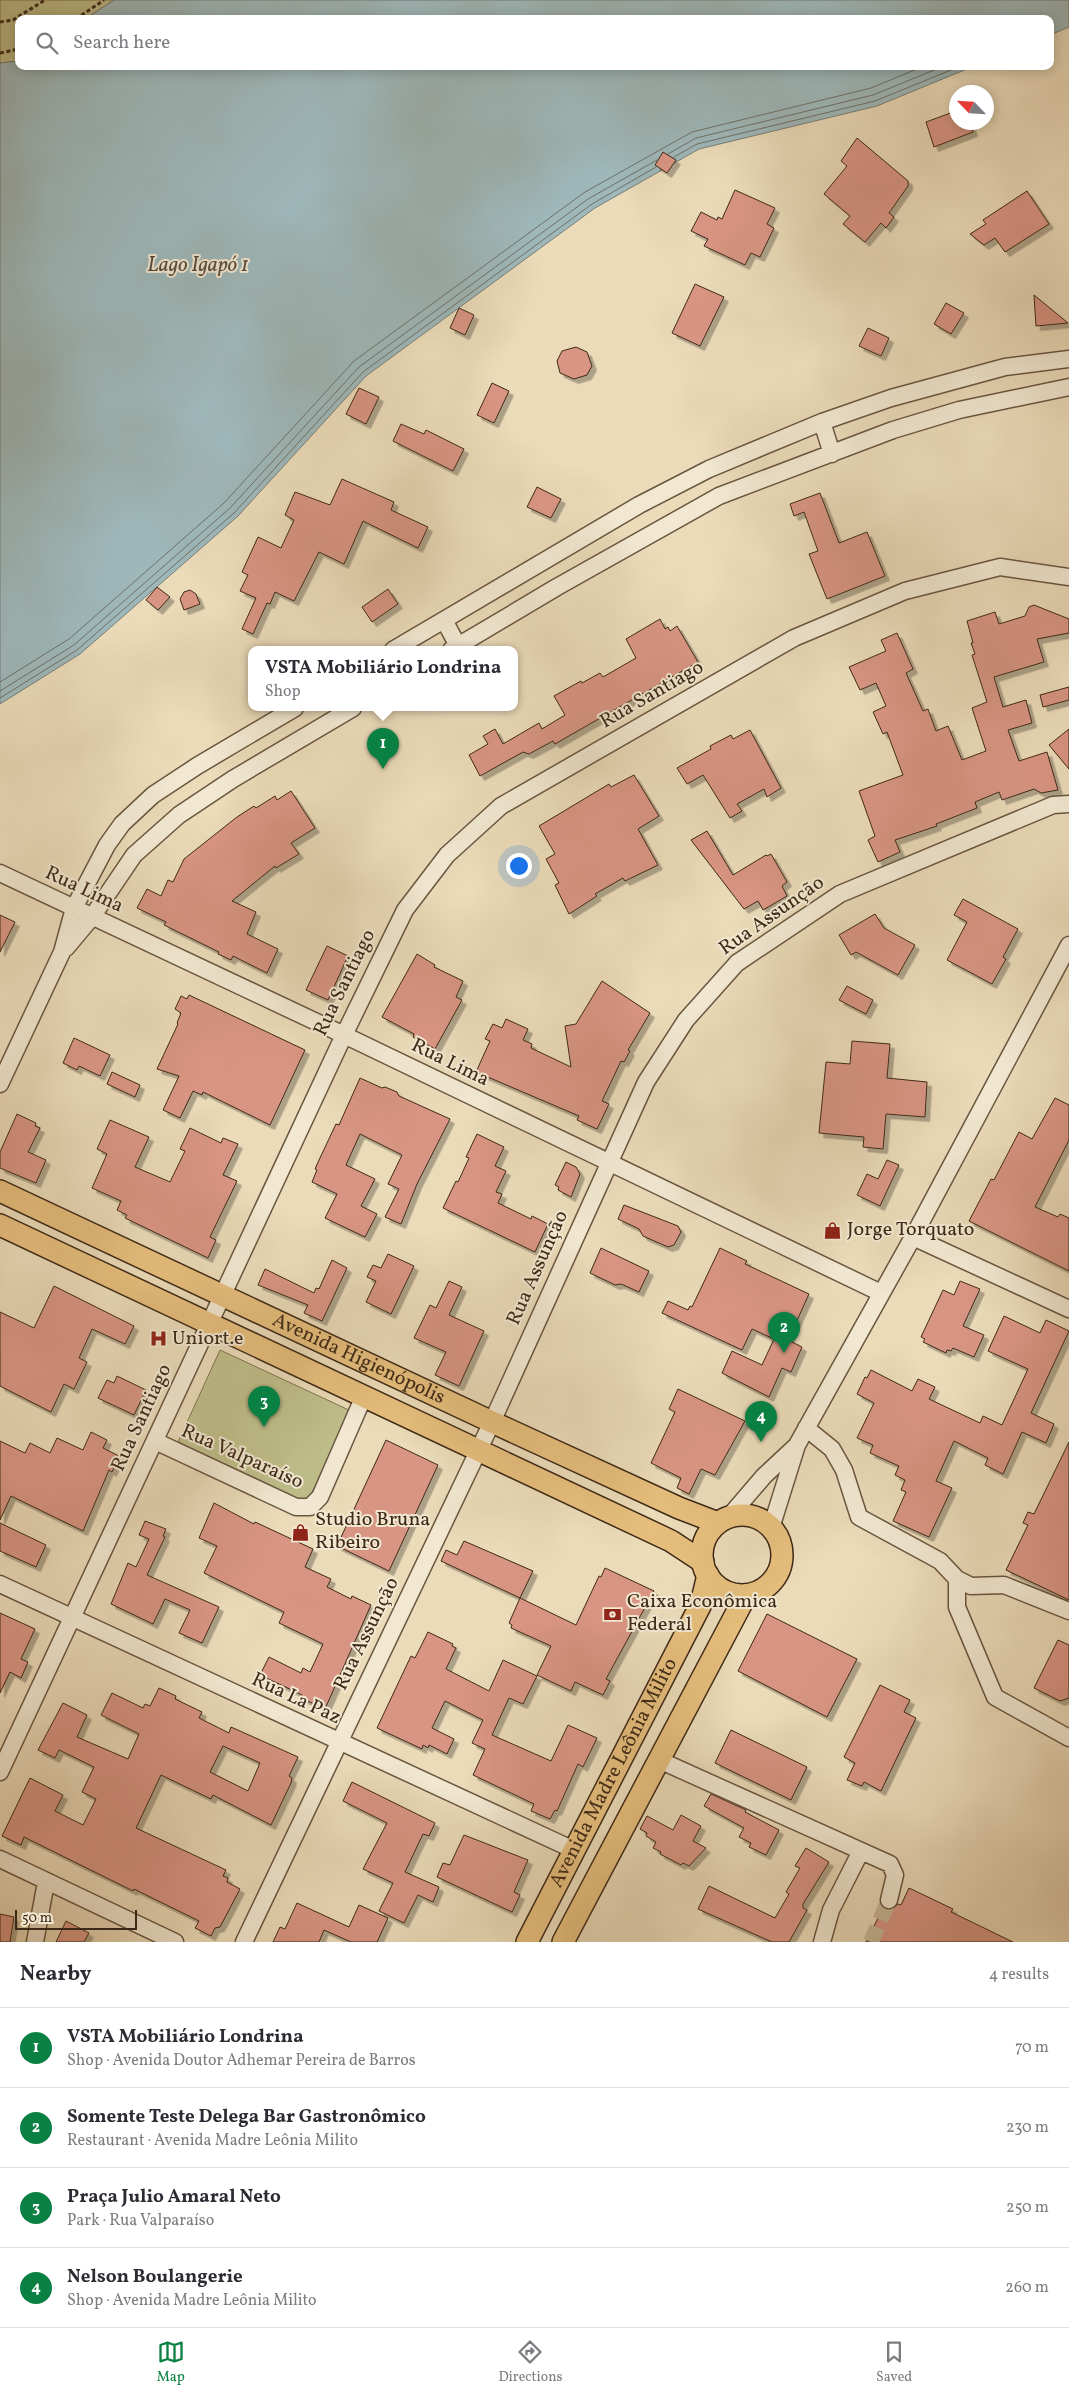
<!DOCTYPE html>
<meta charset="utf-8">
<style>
:root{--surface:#fff;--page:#f7f7f7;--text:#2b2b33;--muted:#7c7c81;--line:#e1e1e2;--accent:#0b8043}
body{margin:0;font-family:Vollkorn,serif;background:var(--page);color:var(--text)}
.compass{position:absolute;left:949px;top:85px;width:45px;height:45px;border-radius:50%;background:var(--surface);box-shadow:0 2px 12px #0003;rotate:295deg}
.scale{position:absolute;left:15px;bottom:12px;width:122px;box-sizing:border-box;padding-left:5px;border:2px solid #3e2917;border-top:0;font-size:14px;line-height:18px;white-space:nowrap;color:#3e2917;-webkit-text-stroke:4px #f2e8d2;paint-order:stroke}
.you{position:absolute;left:518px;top:865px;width:18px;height:18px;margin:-12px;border:4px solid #fff;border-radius:50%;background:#1a73e8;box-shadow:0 0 0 8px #1a73e833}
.badge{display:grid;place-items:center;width:32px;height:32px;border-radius:50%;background:var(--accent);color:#fff;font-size:16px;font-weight:700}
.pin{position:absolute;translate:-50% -41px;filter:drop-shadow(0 1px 2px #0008)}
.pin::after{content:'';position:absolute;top:26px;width:18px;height:15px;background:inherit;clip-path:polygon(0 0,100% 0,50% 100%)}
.popup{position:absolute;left:248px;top:646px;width:270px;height:65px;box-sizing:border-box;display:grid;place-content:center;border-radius:10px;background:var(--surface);filter:drop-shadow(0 1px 4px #0005);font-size:16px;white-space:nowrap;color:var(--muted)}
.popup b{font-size:19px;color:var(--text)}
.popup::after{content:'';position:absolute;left:50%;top:100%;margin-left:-10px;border:10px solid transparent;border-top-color:var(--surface)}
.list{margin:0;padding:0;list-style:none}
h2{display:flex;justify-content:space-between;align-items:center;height:65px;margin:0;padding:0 20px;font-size:21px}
h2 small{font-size:16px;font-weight:400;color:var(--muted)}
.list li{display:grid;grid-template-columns:32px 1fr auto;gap:15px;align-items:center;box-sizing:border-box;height:80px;padding:0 20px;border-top:1px solid var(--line)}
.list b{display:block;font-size:19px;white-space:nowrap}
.list p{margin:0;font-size:16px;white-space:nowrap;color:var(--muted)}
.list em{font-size:16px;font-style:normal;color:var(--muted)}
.icon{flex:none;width:28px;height:28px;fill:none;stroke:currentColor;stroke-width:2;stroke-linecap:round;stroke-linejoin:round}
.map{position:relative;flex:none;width:1069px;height:1942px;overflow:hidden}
.search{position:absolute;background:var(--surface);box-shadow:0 2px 12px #0003;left:15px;right:15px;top:15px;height:55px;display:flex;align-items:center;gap:12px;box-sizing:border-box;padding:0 18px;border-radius:10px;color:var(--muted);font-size:19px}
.sheet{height:385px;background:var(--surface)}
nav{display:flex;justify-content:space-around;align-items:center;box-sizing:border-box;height:70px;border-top:1px solid var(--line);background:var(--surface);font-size:14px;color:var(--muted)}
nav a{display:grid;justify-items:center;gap:2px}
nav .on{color:var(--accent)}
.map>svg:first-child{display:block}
</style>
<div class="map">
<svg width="1069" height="1942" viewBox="0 0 1069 1942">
<defs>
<filter id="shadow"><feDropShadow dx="4.5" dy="4.5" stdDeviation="0" flood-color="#0004"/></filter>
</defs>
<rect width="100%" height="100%" fill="#ebdbb9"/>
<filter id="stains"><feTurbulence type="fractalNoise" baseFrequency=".004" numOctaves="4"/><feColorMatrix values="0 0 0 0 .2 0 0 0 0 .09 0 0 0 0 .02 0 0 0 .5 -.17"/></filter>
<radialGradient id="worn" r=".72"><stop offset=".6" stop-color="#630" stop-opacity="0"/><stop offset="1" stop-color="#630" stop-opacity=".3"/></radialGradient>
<path fill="#bebe8a" stroke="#7e7450" d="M0,0H114L85,19H19V61L0,63Z
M220,1350L351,1411L307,1503L178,1442Z"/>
<path fill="#9eb8ba" stroke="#787f79" d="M114,0H1069V27L1050,35V19H85Z
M19,61V66H974L877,106L699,149L595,208L366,376L238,516L80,654L0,704V63Z"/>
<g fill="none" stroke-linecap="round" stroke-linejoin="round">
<path stroke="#6e7068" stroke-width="1" d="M668,154L696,138L873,95L944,66
M674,157L697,144L875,101L961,66
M0,682L69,639L224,503L354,361L585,192L692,132L871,88L924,66
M0,691L74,645L230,508L359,367L588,199L657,160
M0,698L77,650L234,513L363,372L592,204L656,167"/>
</g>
<path fill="#d89583" stroke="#3e2917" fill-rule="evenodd" filter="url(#shadow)" d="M956,111V122H970L973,132L934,147L926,122Z
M857,138L908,181V186L889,213L894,217L886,228L881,223L865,242L843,224L850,216L824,194L847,166L841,161Z
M663,152L676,160L667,173L655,165Z
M735,190L775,208L767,224L774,228L760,257L751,253L745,265L704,246L708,239L691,231L701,212L717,220L718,217L722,219Z
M1027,191L1049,224L1005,252L995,238L984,245L970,234L986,224L983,220Z
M695,284L724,297L700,346L672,333Z
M1034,295L1068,323L1036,326Z
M946,303L964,313L951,334L934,324Z
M459,308L474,315L465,335L450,328Z
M868,328L889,338L881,356L859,346Z
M576,347L587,352L592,366L587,375L574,379L560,373L557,361L562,351Z
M492,383L509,391L494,423L477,415Z
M359,388L379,397L366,424L346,414Z
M401,424L424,434L426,430L464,449L453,471L393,441Z
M342,479L394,502L391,510L428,527L418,548L363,521L344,564L319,552L294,601L275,592L270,604L267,603L253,634L242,629L256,598L240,591L248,575L242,572L258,537L281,548L294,520L285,515L295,492L330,505Z
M537,487L561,499L551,518L527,507Z
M820,493L839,543L867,532L885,576L827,599L809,554L818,551L804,512L794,516L790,504Z
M157,587L170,597L158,610L146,600Z
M388,589L398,604L372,622L362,607Z
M190,590L196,594L200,604L184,610L180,599L184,592Z
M1034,605L1069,619V633L1037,639L1044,662L994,677L1003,707L1026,700L1032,723L1008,730L1019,761L1047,752L1058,790L1041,793L1034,789L1002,800L999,792L975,802L977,808L936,824L937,826L895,840L900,852L878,862L868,840L875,836L859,791L903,775L887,732L883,734L873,712L886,706L876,683L860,690L849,667L886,651L881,640L897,633L913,669L906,673L923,711L928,709L936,731L948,726L962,760L986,751L972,708L987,702L972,655L975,654L971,643H973L967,621L995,612L999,624L1025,616L1029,607Z
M660,619L665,629L668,627L670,631L677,626L698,662L555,744L553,741L529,754L523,752L480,776L469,755L488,744L483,736L495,729L503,744L539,723L542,729L565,715L554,696L581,681L582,683L600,673L603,677L636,658L626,639Z
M1069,687V700L1043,707L1040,695Z
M1069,729V769L1049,745Z
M750,730L781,788L767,797L764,789L737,804L742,811L730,818L703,775L687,784L677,768L711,749L710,746L731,735L733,739Z
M634,775L659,816L638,829L658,865L625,881L623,878L595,894L597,896L569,914L555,885L559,883L546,859L555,854L539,826L609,784L611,787Z
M291,791L315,828L291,843L299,854L276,868L275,866L232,901L256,912L247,934L278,949L267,973L233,956L231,960L218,954L219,952L164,925L166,922L137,908L147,889L161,896L168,880L173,882L184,859L237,817L254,806L256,808L275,796L277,800Z
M707,831L733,875L766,855L767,856L771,854L787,882L782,886L787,896L763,910L758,901L744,909L691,840Z
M963,899L1018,929L1003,957L1006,959L992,984L947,960L967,922L954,915Z
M875,914L884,928L915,945L898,975L856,952L851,955L839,935Z
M0,915L15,922L0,952Z
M327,946L348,956L328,1000L306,990Z
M417,954L435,965L434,967L463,981L456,997L462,1000L435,1049L413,1037L414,1034L382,1017Z
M602,981L650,1013L628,1050L630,1051L624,1062L621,1061L602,1101L609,1104L597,1129L577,1120L579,1116L476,1072L490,1041L485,1039L493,1024L502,1028L506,1019L528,1029L523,1040L532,1044L531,1048L571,1067L565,1026L576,1024Z
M847,986L873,1000L866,1014L839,1000Z
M189,995L305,1050L270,1125L203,1092L202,1095L193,1091L180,1118L163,1110L179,1076L157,1069L178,1024L177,1023L181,1013L175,1009L181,996L187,999Z
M74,1038L110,1055L100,1076L79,1066L77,1070L63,1063Z
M852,1041L890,1044L887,1078L927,1082L925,1117L886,1114L883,1149L863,1147L864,1137L819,1133L826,1062L850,1064Z
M112,1072L140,1085L135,1097L107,1084Z
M360,1078L382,1088L385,1087L397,1092L399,1096L450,1119L417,1184L401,1224L385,1217L399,1189L388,1184L402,1155L360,1134L346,1165L375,1179L361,1206L377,1214L365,1237L325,1218L337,1194L312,1182L317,1170L315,1169L319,1160L336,1124L339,1125Z
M1055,1098L1069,1105V1140L1035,1207L1058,1217L1060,1214L1069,1218V1271L969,1221L991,1179L994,1180L1019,1132L1032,1139Z
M17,1114L36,1123L35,1126L40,1128L28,1152L46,1160L36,1183L0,1168V1152Z
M110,1120L149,1137L135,1167L170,1182L185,1151L180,1149L190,1128L221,1143L223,1138L238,1144L223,1175L237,1181L210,1237L216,1240L208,1258L125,1218L127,1215L117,1210L121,1201L92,1188L107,1154L97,1149Z
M477,1134L504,1147L495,1166L506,1171L496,1192L502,1194L498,1203L531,1219L532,1216L548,1224L535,1252L443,1208L456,1181L458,1182L469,1158L466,1157Z
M887,1160L899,1165L880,1206L857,1195L867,1174L878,1179Z
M566,1162L576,1167L580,1174L571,1197L558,1190L559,1187L555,1185Z
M624,1205L678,1226L681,1232L674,1245L668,1247L643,1236L639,1229L618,1219Z
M601,1248L649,1271L639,1292L621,1284L615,1285L590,1273Z
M720,1248L747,1261L745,1264L809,1294L788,1340L802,1347L791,1372L782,1368L769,1397L722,1373L732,1351L762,1365L774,1339L752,1329L742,1350L662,1313L668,1301L688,1310L690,1306L692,1307Z
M388,1254L414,1266L391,1314L366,1302L376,1281L367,1277L373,1265L381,1268Z
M332,1260L347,1268L322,1321L304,1313L308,1305L258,1285L265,1269L314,1293L316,1288L319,1289Z
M449,1281L462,1287L449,1315L484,1331L459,1386L435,1375L446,1352L414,1338L430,1305L436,1308Z
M960,1281L980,1289L963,1326L984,1335L974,1357L953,1348L951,1351L947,1350L946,1353L923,1342L925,1339L921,1337L943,1290L954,1295Z
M54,1286L134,1326L125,1344L92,1329L79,1358L87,1362L74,1389L64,1384L51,1412L0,1386V1312L34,1328Z
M1004,1316L1040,1333L1046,1320L1069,1331L1031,1413L1054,1424L1046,1443L1022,1432L1003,1474L985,1465L988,1458L954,1441L936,1481L952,1488L929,1537L893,1521L906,1492L901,1490L905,1480L895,1475L899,1466L870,1453L873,1445L857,1438L874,1403L857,1394L865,1377L867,1378L871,1370L912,1391L918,1379L935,1387L929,1399L980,1423L983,1416L1002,1425L1028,1369L988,1351Z
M117,1376L146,1390L134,1415L98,1398L107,1380L114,1383Z
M678,1389L745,1421L715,1475L701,1469L689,1494L677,1488L681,1478L651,1463L675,1412L669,1409Z
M91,1432L107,1440L103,1448L119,1456L112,1472L109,1470L83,1531L11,1496L0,1520V1441L25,1453L30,1443L50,1453L57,1438L83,1450Z
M386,1440L438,1465L389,1571L337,1546Z
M1069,1442V1600L1006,1570L1028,1525L1023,1523L1028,1512L1034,1514Z
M214,1503L254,1524L255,1522L313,1549L305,1567L331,1579L327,1587L351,1599L352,1596L371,1605L325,1709L301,1698L302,1695L296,1692L260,1675L269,1657L301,1673L303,1668L310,1672L323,1644L279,1623L284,1612L204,1573L217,1546L199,1538Z
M145,1521L166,1529L163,1536L165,1537L147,1575L219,1607L202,1643L179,1633L190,1610L165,1599L153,1624L111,1604L128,1563L136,1567L149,1539L139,1535Z
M0,1523L46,1545L36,1567L0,1551Z
M464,1541L533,1571L520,1598L441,1561L446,1550L457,1555Z
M605,1568L654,1591L606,1679L610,1681L603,1695L575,1682L571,1691L537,1675L551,1646L511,1628L512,1625L509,1623L520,1598L576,1625L599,1576L601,1577Z
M0,1613L35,1629L21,1659L28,1662L21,1678L10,1672L0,1693Z
M767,1614L857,1659L827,1717L738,1671Z
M428,1632L453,1644L452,1646L456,1648L446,1669L489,1691L503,1660L537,1676L523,1704L509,1698L492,1735L551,1761L568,1725L597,1738L583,1767L578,1764L557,1811L555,1810L550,1819L531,1811L534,1804L473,1775L485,1749L472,1743L483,1720L445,1701L432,1728L454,1739L447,1754L429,1745L428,1748L423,1745L422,1749L377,1728L411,1656L415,1658Z
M1058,1640L1069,1645V1698L1060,1701L1034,1688Z
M880,1685L910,1700L904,1712L916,1718L881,1791L864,1782L862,1786L847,1780L855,1763L844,1757Z
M159,1688L176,1696L175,1699L202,1712L199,1718L229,1733L231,1727L298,1757L289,1776L292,1778L291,1783L271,1825L213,1795L211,1799L161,1775L136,1828L226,1870L223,1876L228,1878L227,1882L240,1889L220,1927L215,1928L211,1936L195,1928L199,1921L134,1889L133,1891L24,1837L21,1845L2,1836L30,1778L63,1795L55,1811L83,1825L96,1799L82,1792L94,1767L59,1750L55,1758L38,1750L63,1703L87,1715L77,1737L128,1759L139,1734L101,1715L112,1693L143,1708L145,1704L150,1706ZM223,1746L260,1763L248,1791L210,1772Z
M731,1730L807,1767L791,1800L715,1763Z
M352,1782L435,1823L429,1836L423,1834L405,1872L439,1887L433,1902L418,1895L404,1923L379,1911L393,1883L363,1869L387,1823L343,1801Z
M711,1794L746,1810L745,1812L779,1830L766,1855L749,1847L751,1843L739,1837L744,1828L704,1806Z
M681,1815L701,1826L693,1841L706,1848L689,1866L683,1863L681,1865L660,1854L661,1852L653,1848L656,1842L646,1836L647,1833L640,1829L647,1816L673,1830Z
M464,1835L528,1860L514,1892L520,1895L512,1912L437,1877L443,1863L450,1865Z
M806,1848L829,1862L803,1904V1908L807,1910L789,1942H772L698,1909L709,1886L775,1918L789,1894L786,1892L800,1868L795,1866Z
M909,1888L953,1909L951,1912L1013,1942H866L883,1908L891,1910L898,1904L901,1905Z
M297,1903L349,1927L359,1905L388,1918L377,1942H351L324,1930L319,1942H273L280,1927L285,1929Z
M0,1914L14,1917L10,1942H0Z
M66,1921L89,1933L84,1942H56Z"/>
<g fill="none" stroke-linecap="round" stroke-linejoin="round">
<path stroke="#c8b799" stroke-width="16" stroke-dasharray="16 8" stroke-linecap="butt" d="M871,1942L889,1900"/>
<defs>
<path id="minor" d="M822,422L832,454
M444,620L458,646
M393,650L639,505L709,469L822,422L891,398L1005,367L1069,359
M451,650L557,587L719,496L893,430L959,410L1069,387
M0,873L344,1035L881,1293
M66,948L92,917L134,855L179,815L233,779L353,708
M0,1084L62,952L74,908L107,845L122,824L153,795L197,766L295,708
M913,1237L1069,1309
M806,1428L832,1449L844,1470L859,1517L940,1561L957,1579L971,1586L1004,1585L1069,1611
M155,1441L296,1507H310L320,1497L364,1396
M728,1518L764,1476L795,1447
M771,1528L797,1445L913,1237L1069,945
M957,1579V1607L995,1697L1069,1738
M0,1584L574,1850
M659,1760L890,1864L895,1875L889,1900
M0,1772L344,1035L405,910L447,855L501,806L794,638L905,591L1000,567L1069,577
M0,1859L175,1942
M35,1942L46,1882
M244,1942L492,1422L646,1082L686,1020L737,963L840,894L1053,805L1069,804
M822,1942L831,1910L861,1851"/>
<g id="major">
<path id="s1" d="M0,1191L492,1422L679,1508L718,1523"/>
<path d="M0,1225L671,1541L703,1562"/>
<circle cx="742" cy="1555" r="40"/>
<path id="s2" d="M527,1942L701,1604L708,1575"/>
<path d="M563,1942L746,1595"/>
</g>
</defs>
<use href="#minor" stroke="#695640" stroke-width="19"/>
<use href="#major" stroke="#3e2917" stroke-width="24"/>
<path stroke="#3e2917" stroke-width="3" stroke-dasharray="4 2.5" stroke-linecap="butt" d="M76,19L104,0
M0,22L13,20L45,0
M0,53L19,49"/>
<use href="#minor" stroke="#f2e8d2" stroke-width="16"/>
<use href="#major" stroke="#e6be7c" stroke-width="21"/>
</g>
<defs>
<symbol id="shop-bare" viewBox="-9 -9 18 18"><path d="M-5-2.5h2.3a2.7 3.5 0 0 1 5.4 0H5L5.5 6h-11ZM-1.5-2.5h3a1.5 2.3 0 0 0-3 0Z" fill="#8f2418" stroke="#f2e8d2" stroke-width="2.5" paint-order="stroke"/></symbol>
<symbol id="hospital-bare" viewBox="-9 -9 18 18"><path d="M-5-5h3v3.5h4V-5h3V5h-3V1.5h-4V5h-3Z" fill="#8f2418" stroke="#f2e8d2" stroke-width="2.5" paint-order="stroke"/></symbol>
<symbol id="bank-bare" viewBox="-9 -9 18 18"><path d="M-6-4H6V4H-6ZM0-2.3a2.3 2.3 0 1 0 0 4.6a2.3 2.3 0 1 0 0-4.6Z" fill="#8f2418" stroke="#f2e8d2" stroke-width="2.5" paint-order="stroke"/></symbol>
</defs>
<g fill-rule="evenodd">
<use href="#shop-bare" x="820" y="1218" width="25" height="25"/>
<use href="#hospital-bare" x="146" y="1326" width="25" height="25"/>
<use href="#shop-bare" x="288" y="1520" width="25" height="25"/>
<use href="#bank-bare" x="600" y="1602" width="25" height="25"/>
</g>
<g text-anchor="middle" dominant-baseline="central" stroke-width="4" stroke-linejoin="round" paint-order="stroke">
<g font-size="20" fill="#3e2917" stroke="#f2e8d2">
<text transform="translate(652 695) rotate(-30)">Rua Santiago</text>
<text transform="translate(84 890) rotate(25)">Rua Lima</text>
<text transform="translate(772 916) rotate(-35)">Rua Assunção</text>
<text transform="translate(345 983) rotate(-64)">Rua Santiago</text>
<text transform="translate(450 1063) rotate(26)">Rua Lima</text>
<text transform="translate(538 1268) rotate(-66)">Rua Assunção</text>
<text stroke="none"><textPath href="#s1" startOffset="396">Avenida Higienópolis</textPath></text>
<text transform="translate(142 1418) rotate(-65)">Rua Santiago</text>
<text transform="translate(242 1457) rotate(24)">Rua Valparaíso</text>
<text transform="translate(367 1634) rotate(-64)">Rua Assunção</text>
<text transform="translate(296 1699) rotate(25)">Rua La Paz</text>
<text stroke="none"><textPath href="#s2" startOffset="190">Avenida Madre Leônia Milito</textPath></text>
</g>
<g font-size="20" fill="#3e2917" stroke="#f2e8d2" text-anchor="start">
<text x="847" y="1230">Jorge Torquato</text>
<text x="172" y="1339">Uniort.e</text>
<text x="315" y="1520">Studio Bruna<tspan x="315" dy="23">Ribeiro</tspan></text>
<text x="627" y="1602">Caixa Econômica<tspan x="627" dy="23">Federal</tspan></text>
</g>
<g font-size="21" font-style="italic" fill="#564d40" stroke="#f2e8d2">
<text x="198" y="265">Lago Igapó 1</text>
</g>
</g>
<rect width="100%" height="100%" filter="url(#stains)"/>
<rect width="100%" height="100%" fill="url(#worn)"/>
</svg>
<svg class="compass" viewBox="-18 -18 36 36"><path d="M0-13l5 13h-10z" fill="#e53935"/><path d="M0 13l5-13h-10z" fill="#7c7c81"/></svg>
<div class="scale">50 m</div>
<div class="you"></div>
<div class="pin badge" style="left:383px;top:769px">1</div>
<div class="popup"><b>VSTA Mobiliário Londrina</b>Shop</div>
<div class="pin badge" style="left:784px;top:1353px">2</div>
<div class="pin badge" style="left:264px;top:1427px">3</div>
<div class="pin badge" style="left:761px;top:1442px">4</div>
<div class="search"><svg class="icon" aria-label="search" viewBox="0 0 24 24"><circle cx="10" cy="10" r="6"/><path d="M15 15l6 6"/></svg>Search here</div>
</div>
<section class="sheet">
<h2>Nearby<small>4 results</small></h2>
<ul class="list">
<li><span class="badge">1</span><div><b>VSTA Mobiliário Londrina</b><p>Shop · Avenida Doutor Adhemar Pereira de Barros</p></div><em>70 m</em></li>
<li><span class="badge">2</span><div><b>Somente Teste Delega Bar Gastronômico</b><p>Restaurant · Avenida Madre Leônia Milito</p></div><em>230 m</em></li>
<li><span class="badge">3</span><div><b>Praça Julio Amaral Neto</b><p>Park · Rua Valparaíso</p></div><em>250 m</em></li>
<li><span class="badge">4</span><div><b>Nelson Boulangerie</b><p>Shop · Avenida Madre Leônia Milito</p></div><em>260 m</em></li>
</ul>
</section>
<nav>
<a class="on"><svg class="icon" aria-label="map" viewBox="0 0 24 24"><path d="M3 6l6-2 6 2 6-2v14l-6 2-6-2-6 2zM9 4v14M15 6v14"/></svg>Map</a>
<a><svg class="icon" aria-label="directions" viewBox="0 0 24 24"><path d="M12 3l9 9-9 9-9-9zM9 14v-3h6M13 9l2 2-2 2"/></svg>Directions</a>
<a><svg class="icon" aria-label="saved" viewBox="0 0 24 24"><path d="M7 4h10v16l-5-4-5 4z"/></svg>Saved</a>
</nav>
